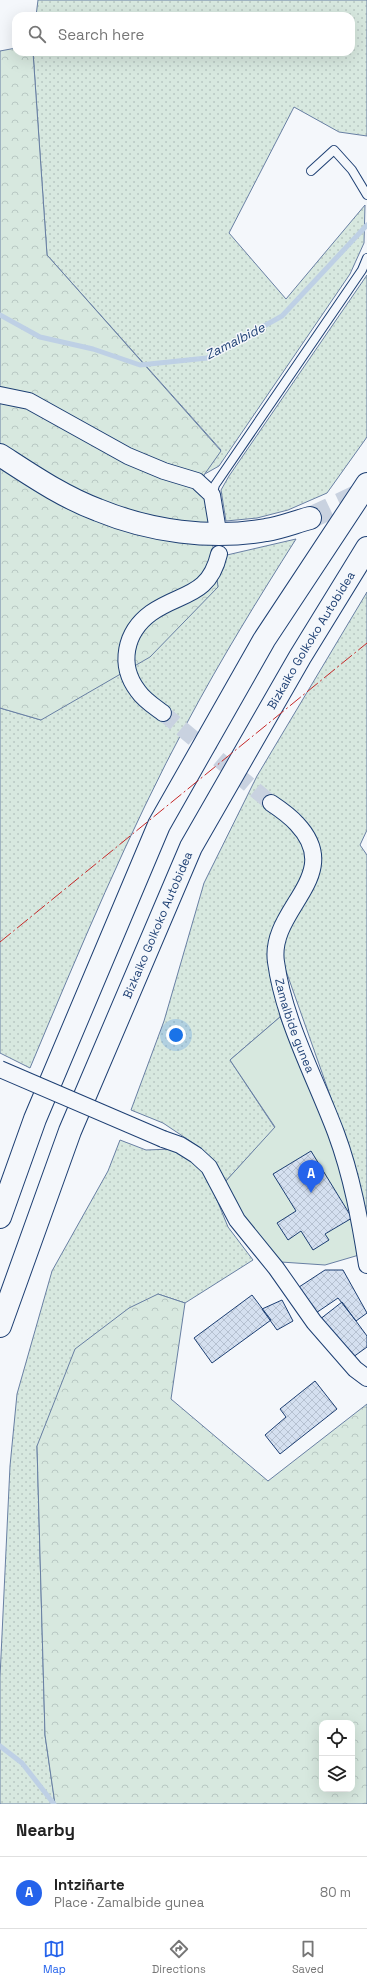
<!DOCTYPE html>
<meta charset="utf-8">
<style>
:root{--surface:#fff;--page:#f2f2f2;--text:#222;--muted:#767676;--line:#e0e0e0;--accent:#2563eb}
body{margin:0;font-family:"Space Grotesk",sans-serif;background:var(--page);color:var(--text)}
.controls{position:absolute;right:12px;bottom:12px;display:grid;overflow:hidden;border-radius:8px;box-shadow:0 4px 16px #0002}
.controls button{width:36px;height:36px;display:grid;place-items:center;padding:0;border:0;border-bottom:1px solid var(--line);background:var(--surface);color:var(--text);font:20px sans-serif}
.you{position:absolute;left:176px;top:1035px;width:14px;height:14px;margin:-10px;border:3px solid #fff;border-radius:50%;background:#1a73e8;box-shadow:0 0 0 6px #1a73e833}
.badge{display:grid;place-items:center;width:26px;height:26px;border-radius:50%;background:var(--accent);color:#fff;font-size:13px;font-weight:700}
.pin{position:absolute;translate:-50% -33px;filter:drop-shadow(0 1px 2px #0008)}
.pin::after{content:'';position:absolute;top:21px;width:14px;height:12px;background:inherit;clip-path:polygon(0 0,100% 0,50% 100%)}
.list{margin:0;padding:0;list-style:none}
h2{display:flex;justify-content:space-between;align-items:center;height:52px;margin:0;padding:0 16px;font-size:17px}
h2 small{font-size:13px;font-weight:400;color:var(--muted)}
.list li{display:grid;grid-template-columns:26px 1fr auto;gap:12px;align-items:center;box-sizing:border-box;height:72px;padding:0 16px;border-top:1px solid var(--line)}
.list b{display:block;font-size:15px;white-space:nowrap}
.list p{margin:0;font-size:13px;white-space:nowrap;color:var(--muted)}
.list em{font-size:13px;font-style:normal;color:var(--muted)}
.icon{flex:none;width:22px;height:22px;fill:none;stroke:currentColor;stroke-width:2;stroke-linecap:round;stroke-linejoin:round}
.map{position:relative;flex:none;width:367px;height:1804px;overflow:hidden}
.search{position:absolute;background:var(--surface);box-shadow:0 4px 16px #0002;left:12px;right:12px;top:12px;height:44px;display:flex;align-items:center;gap:10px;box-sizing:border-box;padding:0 14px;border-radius:12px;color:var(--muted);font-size:15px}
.sheet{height:124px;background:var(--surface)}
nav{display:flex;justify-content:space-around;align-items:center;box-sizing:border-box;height:56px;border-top:1px solid var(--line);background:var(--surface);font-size:11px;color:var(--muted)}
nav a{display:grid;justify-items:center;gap:2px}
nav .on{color:var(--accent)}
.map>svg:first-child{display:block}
</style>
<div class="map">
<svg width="367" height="1804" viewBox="0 0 367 1804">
<defs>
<pattern id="grass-dots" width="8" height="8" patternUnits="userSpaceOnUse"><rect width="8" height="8" fill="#d7e8df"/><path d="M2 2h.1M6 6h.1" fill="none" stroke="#b8c8c3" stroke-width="1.8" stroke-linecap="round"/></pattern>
<pattern id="forest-crowns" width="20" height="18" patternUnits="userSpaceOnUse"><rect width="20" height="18" fill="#d7e8df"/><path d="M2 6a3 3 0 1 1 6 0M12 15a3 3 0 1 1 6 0" fill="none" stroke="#b8c8c3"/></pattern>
<pattern id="building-cross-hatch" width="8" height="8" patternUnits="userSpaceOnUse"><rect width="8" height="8" fill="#d5e0f0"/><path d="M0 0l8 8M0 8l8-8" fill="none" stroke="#b6c1d1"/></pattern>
</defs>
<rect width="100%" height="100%" fill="#f4f7fb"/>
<path fill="url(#grass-dots)" stroke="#687fa3" d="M38,0H367V136L339,132L294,107L229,233L286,299L365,205L364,243L350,274L219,466L203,475L221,450L47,255L33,52H351V16H36Z
M367,275V437L327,493L288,510L257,518L226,521L221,490L229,476Z
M296,539C258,599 221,659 188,721C128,833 79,951 30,1068L0,1053V708L41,720L214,558Z
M367,592V830L360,845L367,855V1215L337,1115L285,968L280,1017L230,1060L275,1128L225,1182L199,1147L163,1123L131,1110L164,1021L204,883L257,776Z
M120,1140L146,1150L172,1149L191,1159L206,1173L228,1227L253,1260L185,1303L158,1294L37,1446L45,1735L55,1804H0V1677L10,1466L17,1394L52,1271L108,1171Z"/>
<path fill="url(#forest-crowns)" stroke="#687fa3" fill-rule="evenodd" d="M16,48V52H33L47,255L221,451L204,475L218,587L150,657L41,720L0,708V51Z
M158,1294L185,1303L171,1399L268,1481L367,1404V1804H55L45,1735L37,1446L75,1349L129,1308ZM322,1723H352V1789H322Z"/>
<path fill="#d7e8df" stroke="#687fa3" d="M280,1017L324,1121L348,1190L359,1255L325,1265L281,1262L234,1207L225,1182L275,1127L230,1060Z"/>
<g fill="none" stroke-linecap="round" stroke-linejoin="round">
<path stroke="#bed0e5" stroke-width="5" d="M0,315L40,337L93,349L140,365L207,358L282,316L367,225
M0,1746L22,1763L54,1804"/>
</g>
<path fill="url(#building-cross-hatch)" stroke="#1d3f73" d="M311,1151L352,1218L325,1234L329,1240L313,1250L301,1231L288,1240L277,1223L296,1211L273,1174Z
M325,1270H343L367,1313L356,1321L338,1298L313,1315L296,1289Z
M252,1295L271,1320L212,1363L194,1338Z
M282,1300L293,1321L277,1330L262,1309Z
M342,1302L367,1336V1347L349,1360L319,1320Z
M315,1381L337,1409L280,1454L265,1435L286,1417L280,1409Z"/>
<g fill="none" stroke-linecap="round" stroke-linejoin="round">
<path stroke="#c9d2e0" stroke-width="16" stroke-dasharray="16 8" stroke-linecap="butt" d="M163,713L271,803"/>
<path stroke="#c9d2e0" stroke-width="22" stroke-dasharray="22 11" stroke-linecap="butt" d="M310,518L367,491"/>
<defs>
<path id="service" d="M311,171L334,150L352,170L367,195
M212,495L215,485L362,270L367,258"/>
<g id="minor">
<path d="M0,395L29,401L128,456L164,471L197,481L212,495L217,525"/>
<path d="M163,713C155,707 144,700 138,691C118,665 125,632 151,613C181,592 209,597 219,554"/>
<path id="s1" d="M271,803C280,809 290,816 297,824C346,876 268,909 276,962C284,1021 315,1077 336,1133C352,1176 360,1221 367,1265"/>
<path d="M163,1139L180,1145L196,1155L209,1167L237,1220L276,1268L314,1322L355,1369L367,1378"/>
</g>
<path id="secondary" d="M0,455C31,475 63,497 98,510C149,531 211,540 266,530C280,528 295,522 310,518"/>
<g id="motorway">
<path d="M0,1217L35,1119L159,825L264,640L367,484"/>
<path id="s2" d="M0,1326L70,1131L191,847L300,657L367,548"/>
</g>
</defs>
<use href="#service" stroke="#1d3f73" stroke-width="10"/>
<use href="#minor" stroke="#1d3f73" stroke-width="18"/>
<use href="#secondary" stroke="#1d3f73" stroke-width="24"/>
<use href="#motorway" stroke="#1d3f73" stroke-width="24"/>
<use href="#service" stroke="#f4f7fb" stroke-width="8"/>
<use href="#minor" stroke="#f4f7fb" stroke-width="16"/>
<use href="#secondary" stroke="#f4f7fb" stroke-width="22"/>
<use href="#motorway" stroke="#f4f7fb" stroke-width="22"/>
<defs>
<path id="minor-bridge" d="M0,1069L163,1139"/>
</defs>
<use href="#minor-bridge" stroke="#1d3f73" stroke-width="18" stroke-linecap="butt"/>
<use href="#minor-bridge" stroke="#f4f7fb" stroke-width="16"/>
<path stroke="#c62828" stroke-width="1" stroke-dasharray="14 3 2 3" stroke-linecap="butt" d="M0,942L367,643"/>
</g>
<g text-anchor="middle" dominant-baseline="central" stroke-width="3" stroke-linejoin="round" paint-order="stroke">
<g font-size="12" fill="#1d3f73" stroke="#f4f7fb">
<text stroke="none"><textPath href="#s2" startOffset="755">Bizkaiko Golkoko Autobidea</textPath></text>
<text stroke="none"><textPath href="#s2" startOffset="431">Bizkaiko Golkoko Autobidea</textPath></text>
<text stroke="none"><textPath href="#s1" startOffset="251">Zamalbide gunea</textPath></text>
</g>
<g font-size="13" font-style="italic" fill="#1d3f73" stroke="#f4f7fb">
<text transform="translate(235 341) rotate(-27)">Zamalbide</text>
</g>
</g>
</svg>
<div class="controls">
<button><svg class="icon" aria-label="locate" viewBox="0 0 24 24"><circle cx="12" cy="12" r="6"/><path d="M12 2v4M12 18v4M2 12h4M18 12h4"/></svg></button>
<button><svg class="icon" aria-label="layers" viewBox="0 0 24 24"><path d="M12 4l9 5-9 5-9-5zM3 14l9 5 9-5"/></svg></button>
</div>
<div class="you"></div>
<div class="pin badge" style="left:311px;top:1193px">A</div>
<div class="search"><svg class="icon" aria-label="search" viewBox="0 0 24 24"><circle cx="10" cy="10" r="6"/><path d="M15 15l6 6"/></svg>Search here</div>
</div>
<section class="sheet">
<h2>Nearby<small></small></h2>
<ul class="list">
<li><span class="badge">A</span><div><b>Intziñarte</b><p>Place · Zamalbide gunea</p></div><em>80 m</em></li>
</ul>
</section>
<nav>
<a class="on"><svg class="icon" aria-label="map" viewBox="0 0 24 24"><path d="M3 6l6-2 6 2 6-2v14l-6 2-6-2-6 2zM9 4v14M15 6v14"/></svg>Map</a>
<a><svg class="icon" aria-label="directions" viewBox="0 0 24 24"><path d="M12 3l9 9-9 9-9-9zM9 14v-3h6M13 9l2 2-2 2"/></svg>Directions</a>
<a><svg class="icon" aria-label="saved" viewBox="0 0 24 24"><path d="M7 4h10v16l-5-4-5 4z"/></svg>Saved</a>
</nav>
